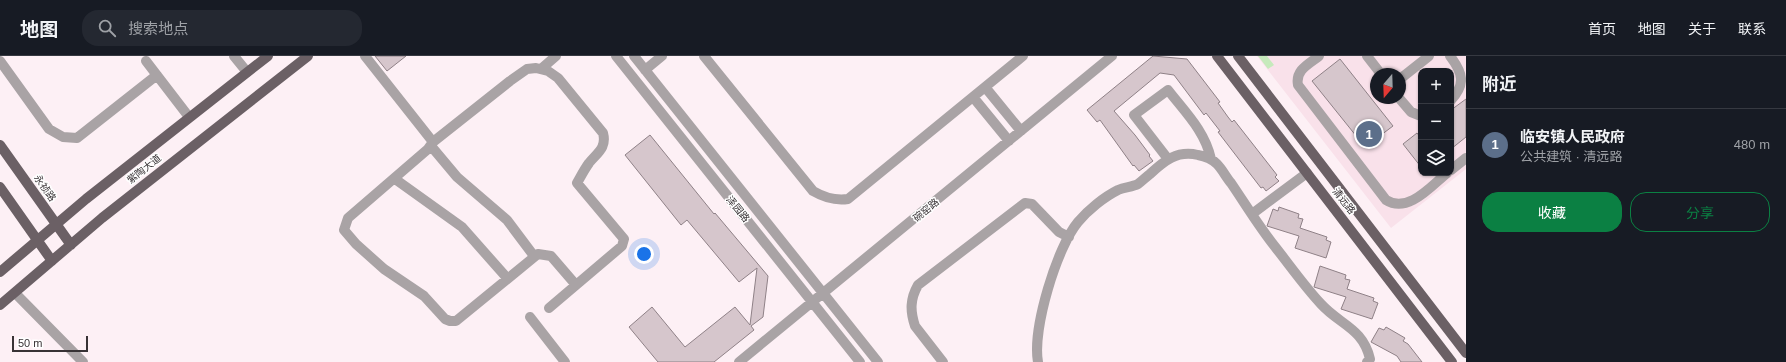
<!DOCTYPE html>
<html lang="zh">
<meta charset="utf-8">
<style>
:root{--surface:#171b24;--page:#242831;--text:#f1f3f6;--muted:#9ea1a6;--line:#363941;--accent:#0b8043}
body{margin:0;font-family:Arial,"Noto Sans SC",sans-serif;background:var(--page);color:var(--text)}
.controls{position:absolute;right:12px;top:12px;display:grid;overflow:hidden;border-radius:8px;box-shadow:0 1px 3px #0004}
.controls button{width:36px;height:36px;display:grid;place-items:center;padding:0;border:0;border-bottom:1px solid var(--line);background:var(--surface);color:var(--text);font:20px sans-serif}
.compass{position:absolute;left:1370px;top:12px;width:36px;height:36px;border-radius:50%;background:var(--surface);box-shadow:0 1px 3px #0004;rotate:199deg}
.scale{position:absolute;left:12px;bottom:10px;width:76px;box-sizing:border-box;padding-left:4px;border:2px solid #383235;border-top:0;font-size:11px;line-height:14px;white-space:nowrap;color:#383235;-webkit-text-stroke:3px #fff;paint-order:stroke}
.you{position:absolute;left:644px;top:198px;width:14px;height:14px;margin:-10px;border:3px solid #fff;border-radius:50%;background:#1a73e8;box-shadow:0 0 0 6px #1a73e833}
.badge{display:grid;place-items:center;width:26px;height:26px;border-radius:50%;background:var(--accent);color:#fff;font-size:13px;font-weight:700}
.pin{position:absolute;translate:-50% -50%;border:2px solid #fff;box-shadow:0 1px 4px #0006}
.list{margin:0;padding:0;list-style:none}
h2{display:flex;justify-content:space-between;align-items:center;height:52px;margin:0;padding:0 16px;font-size:17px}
h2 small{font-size:13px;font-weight:400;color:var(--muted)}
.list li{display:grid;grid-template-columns:26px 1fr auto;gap:12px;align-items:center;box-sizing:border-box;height:72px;padding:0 16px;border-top:1px solid var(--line)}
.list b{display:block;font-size:15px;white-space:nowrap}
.list p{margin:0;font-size:13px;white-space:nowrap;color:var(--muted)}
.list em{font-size:13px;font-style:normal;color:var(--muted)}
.actions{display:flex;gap:8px;padding:12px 16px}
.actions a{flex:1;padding:9px 0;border:1px solid var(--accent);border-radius:16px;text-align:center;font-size:14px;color:var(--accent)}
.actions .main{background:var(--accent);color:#fff}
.icon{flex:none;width:22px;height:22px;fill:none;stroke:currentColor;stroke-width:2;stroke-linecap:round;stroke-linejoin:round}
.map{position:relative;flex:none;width:1466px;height:306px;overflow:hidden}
header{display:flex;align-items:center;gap:24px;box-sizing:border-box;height:56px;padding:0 20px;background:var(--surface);border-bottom:1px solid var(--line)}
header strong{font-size:19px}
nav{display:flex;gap:22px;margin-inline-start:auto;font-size:14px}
.search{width:280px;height:36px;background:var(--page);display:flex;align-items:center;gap:10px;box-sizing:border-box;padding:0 14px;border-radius:16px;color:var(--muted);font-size:15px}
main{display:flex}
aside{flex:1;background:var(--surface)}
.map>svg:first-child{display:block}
</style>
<header>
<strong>地图</strong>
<div class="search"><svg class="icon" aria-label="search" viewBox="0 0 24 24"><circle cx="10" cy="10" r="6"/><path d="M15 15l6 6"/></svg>搜索地点</div>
<nav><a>首页</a><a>地图</a><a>关于</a><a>联系</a></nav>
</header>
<main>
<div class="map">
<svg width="1466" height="306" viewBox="0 0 1466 306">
<rect width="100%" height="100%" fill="#fdf0f5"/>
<path fill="#f9e1ea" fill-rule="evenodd" d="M1257,0H1466V113L1391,172ZM1421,15H1451V117H1421ZM1376,18H1400V42H1376Z"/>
<path fill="#c6eabc" d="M1258,0H1267L1274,9L1268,13Z"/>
<path fill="#d6c6cc" stroke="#8f8187" d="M375,0H406L387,15Z
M1153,0L1187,3L1220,46L1218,47L1228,61L1232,66L1234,64L1277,119L1275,121L1279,125L1266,135L1263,131L1261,132L1218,76L1220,75L1206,57L1204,59L1174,19L1160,17L1114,55L1135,79L1150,99L1149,100L1153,105L1139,115L1134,109L1133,110L1100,64L1097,66L1087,54Z
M1340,3L1393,70L1365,91L1312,25Z
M1466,43V81L1451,93V54Z
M1417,77L1421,82V111L1403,88Z
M650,79L714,158L715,157L768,220L763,261L751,270L754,274L714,306H658L629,271L652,251L685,291L735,251L750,269L757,212L739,226L687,164L681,169L625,99Z
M1279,151L1299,158L1298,162L1303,163L1300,172L1327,181L1326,184L1331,186L1326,202L1295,192L1299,180L1267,170L1273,153L1278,155Z
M1320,210L1346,219L1345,223L1350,224L1347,233L1374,242L1373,245L1378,247L1372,263L1341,253L1346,241L1314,231Z
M1386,271L1405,282L1403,285L1408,288L1422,306H1401L1397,300L1371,286L1379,272L1384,274Z"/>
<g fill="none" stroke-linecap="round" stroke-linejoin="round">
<path stroke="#a9a3a5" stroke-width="10" d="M234,0L247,16
M365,0L433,86
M616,0L860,306
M634,0L878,306
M704,0L813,135C825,142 835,145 848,143L1023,0
M1319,0C1309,8 1295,14 1298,29L1386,144C1408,158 1431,130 1447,117
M1367,0L1381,18
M1450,0C1463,17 1466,28 1451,44
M0,5L49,73L63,81L77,82L157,19
M146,5L189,61
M541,13L556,0
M645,14L662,0
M1400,23L1429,0
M985,31L1021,75
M973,41L1009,85
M1399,42L1411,56L1421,60
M431,90L457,121L507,164L534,200
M1168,103L1134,59L1168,34C1185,56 1205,75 1211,103
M1451,114L1466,102
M395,123L462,171L507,222
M1252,158L1307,117
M15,237L83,306
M549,252L622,190L624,183L577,127C581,120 584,114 589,107C597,97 607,92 603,77L558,22L548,15L536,12L527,13L510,25L433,86L428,93L348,162L344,174L356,188L384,213L424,240L445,263L450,265H456L538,198L551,200L576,229
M530,261L565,306
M739,306L1112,0
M943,306L915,270C910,255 910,243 918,229L1025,147L1032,148L1059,176L1069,181
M1038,306C1032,273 1057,191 1078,166C1088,154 1104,141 1118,134C1125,131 1132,131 1138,128C1142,125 1146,121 1150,118C1164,105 1177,94 1198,99C1204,100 1212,103 1217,108C1222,113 1226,121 1231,127C1246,149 1259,171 1276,192C1291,211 1305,231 1321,248C1340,269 1363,272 1370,303L1367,306"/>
<path stroke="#6b6065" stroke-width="10" d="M1217,0L1452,306
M1238,0L1466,297
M0,89L71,189
M0,131L52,205
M0,216L86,143L268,0
M0,249L102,162L308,0"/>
</g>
<g text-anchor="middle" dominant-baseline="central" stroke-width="3" stroke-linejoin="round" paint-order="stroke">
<g font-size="10" fill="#383235" stroke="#fff">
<text transform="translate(144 113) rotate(-38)">紫陶大道</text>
<text transform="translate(45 132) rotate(55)">永祯路</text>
<text transform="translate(1344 145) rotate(52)">清远路</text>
<text transform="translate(738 153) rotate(51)">泽园路</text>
<text transform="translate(926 154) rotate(-40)">碗窑路</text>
</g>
</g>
</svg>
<div class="controls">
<button>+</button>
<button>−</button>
<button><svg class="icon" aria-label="layers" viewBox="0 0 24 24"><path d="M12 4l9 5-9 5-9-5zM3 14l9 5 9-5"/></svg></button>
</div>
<svg class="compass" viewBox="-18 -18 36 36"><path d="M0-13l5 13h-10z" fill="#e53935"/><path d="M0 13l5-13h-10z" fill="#9ea1a6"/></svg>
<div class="scale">50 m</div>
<div class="you"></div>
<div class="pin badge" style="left:1369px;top:78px;background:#5c6f8a">1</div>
</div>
<aside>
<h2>附近<small></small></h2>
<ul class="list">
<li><span class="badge" style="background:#5c6f8a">1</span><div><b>临安镇人民政府</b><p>公共建筑 · 清远路</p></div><em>480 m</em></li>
</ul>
<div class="actions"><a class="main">收藏</a><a>分享</a></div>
</aside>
</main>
